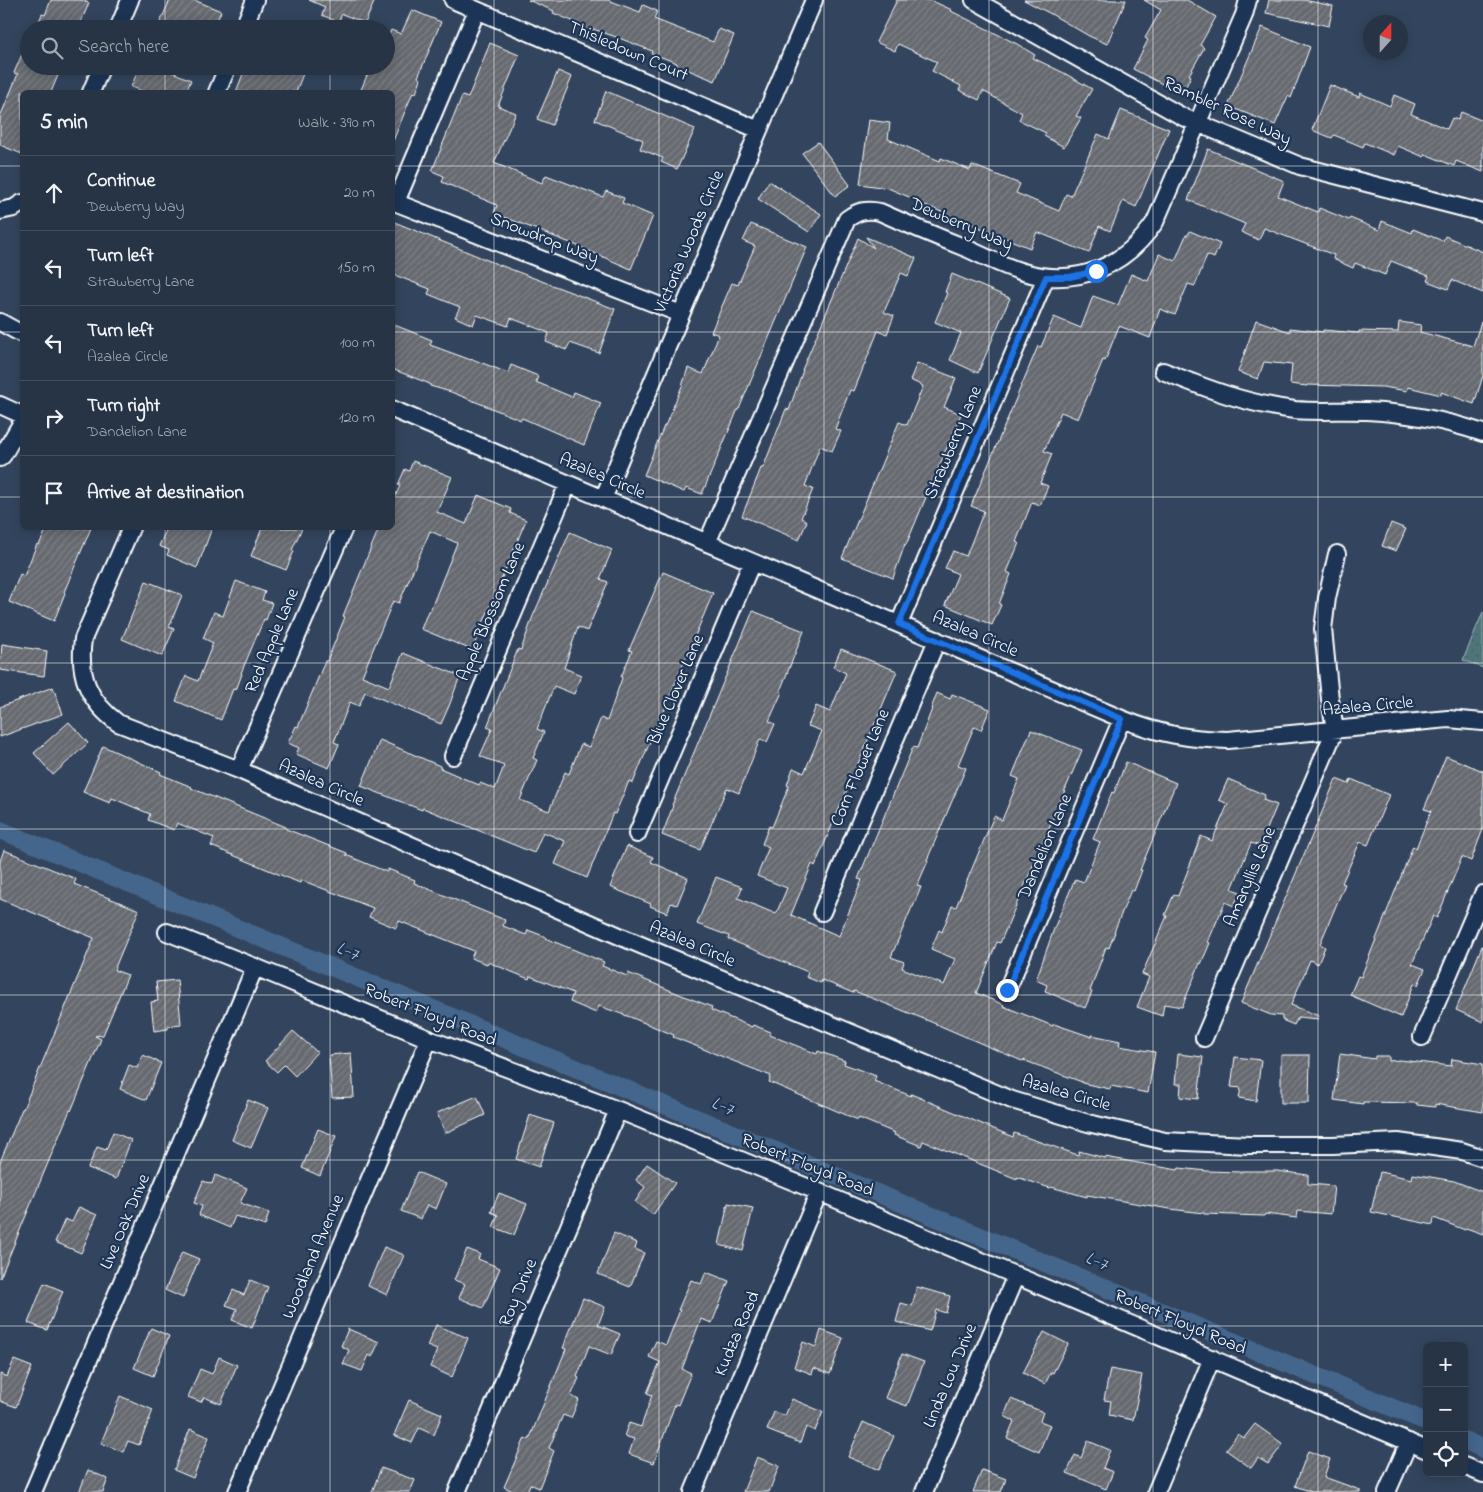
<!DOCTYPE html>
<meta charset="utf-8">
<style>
:root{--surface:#263446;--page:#2e3c4d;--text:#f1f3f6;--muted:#a4aab3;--line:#424f5f}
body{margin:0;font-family:"Indie Flower",sans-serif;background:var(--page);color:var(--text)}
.controls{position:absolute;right:15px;bottom:15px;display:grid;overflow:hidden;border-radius:8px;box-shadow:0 2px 12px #0003}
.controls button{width:45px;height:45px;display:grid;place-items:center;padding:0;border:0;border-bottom:1px solid var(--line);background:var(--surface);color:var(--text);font:25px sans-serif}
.compass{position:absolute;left:1363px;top:15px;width:45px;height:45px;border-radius:50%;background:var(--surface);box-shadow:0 2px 12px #0003;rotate:21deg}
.stop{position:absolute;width:15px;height:15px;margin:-11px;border:4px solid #1a73e8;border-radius:50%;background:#fff}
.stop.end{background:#1a73e8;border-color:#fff;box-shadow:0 1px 5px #0008}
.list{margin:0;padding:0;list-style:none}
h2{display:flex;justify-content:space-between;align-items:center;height:65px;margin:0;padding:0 20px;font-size:21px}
h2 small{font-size:16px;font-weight:400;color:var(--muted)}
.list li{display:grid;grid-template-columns:32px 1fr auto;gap:15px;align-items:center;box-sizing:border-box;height:75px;padding:0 20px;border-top:1px solid var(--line)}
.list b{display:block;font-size:19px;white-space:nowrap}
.list p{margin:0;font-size:16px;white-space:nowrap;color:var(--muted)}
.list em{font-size:16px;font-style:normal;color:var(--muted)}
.icon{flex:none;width:28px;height:28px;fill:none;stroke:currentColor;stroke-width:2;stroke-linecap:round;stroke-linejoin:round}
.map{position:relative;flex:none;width:1483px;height:1492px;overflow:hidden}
.search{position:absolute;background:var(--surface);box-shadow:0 2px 12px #0003;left:20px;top:20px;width:375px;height:55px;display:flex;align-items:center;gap:12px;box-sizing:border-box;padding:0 18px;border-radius:28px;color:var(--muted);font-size:19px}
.panel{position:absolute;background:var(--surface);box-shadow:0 2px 12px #0003;left:20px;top:90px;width:375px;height:440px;border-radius:8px}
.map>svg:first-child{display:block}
</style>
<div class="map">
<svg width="1483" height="1492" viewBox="0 0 1483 1492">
<defs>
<pattern id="park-dots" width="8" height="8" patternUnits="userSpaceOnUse" patternTransform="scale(1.25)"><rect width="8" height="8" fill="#4e767a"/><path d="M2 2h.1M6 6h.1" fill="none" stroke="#4d5d5e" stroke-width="1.8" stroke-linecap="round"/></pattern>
<pattern id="building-hatch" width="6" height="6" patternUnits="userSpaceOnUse" patternTransform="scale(1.25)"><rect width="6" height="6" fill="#666a70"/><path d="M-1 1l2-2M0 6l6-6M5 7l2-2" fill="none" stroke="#7d8085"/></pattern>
</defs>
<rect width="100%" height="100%" fill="#33455e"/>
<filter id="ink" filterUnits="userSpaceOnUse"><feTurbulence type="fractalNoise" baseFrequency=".02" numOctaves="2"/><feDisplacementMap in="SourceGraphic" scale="10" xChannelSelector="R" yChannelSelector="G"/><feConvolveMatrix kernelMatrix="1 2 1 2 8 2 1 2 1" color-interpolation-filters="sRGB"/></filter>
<g filter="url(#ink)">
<path fill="url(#park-dots)" stroke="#a6babc" d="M1483,612V668L1463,660Z"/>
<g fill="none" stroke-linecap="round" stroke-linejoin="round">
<path stroke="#45668c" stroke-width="18" d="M0,830L776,1151L1427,1422
M1464,1440L1483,1449"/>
</g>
<path fill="url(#building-hatch)" stroke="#fff" d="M51,0H81L89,3L78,29H36L42,14L45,15Z
M170,0H194L221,11L214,29H157Z
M309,0H375L365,23L342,14L338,22L322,15L325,7Z
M528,0H608L640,12L643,5L657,11L654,19L713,42L719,29L734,35L715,81L676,65L677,63L651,53L652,51L619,38L593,29L591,32L576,26L577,23L553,13L554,11Z
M897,0H930L952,10L951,11L1017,44L1035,55L1033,58L1064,73L1092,89L1076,116L1081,118L1064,147L1044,136L1046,133L1019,120L1022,113L983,91L979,100L959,90L961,86L932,71L937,62L898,44L895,51L876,42Z
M1024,0H1126L1107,44L1089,36L1051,14Z
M1144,0H1187L1216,17L1200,45L1204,48L1189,75L1191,76L1182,94L1133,69L1148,40L1145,38L1161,10Z
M1269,0H1304L1333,6L1329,26L1266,13Z
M412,10L441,22L418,77L421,79L416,93L413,92L393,141L392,92H360L371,66H386V42L391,30L401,34Z
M1262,27L1310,47L1291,98L1288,96L1275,125L1228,106Z
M29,38V66H62L51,92H22V154L0,145V117L18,74L14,73Z
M490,43L519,55L498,106L516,113L494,163L542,183L546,175L603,197L606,191L624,198L622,203L653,216L631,269L573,244L494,213L497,205L442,182L444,176L432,171L462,96L468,98Z
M140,66H158L191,80L186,92H145L131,87Z
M246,66H306L296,92H236Z
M558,71L572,77L552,125L537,119Z
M1330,85L1359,97L1360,93L1390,106L1394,95L1415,104L1411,114L1447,129L1452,118L1458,120L1461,112L1483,121V172L1456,161L1454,166L1425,154L1424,157L1398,146L1394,155L1365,143L1363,147L1334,135L1332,138L1312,130Z
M606,91L695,129L677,169L661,162L663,158L640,149L643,140L595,120Z
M1121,110L1169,129L1136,207L1123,201L1110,231L1099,226L1089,253L1037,232L1030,248L922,204L923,203L888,188L860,184L869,120L890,123L888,139L940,161L941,158L970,170L972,165L1020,184L1016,193L1059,211L1066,194L1071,196L1098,134L1109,139Z
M818,142L850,185L835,196L802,153Z
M1208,149L1284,181L1278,196L1318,212L1319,208L1349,220L1350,218L1379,230L1382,221L1412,233L1413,229L1443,241L1445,236L1483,252V293L1452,280L1448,289L1427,281L1429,276L1391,261L1385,275L1355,263L1353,268L1333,259L1334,255L1264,228L1259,240L1241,232L1245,224L1188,200Z
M769,181L821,214L809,232L758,199Z
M392,221L497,264L615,309L599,353L570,343L566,350L546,342L549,333L511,318L508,326L477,315L473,325L455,317L460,307L428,294L430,289L392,274Z
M751,224L807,247L739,409H738L702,494L686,488L684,492L644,475L664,426H665L682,386L688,368L703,374L719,335L711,332L732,283L738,285L755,246L743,241Z
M1190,231L1220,244L1214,258L1207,255L1195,286L1188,284L1175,315L1160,309L1150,338L1119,326L1105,361L1103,360L1078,419L1061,412L1044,451L1052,454L1040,483L1048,486L1040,505L1032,502L1016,542L1019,543L1007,572L1011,574L999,604L1001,605L992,625L945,605L958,574L945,568L953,551L966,556L984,511L971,506L1038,346L1041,347L1054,317L1081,328L1093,296L1118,305L1131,274L1148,281L1159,254L1175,261L1186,235H1188Z
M866,237L916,258L908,276L901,273L884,312L894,316L887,334L878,331L854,391L850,390L835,429L841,431L832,451L820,446L805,486L813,489L801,518L807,521L799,540L742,516L761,468H763L786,409L789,410L803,370H802L858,238L874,248Z
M952,274L1010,298L978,373L950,360L961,333L935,322L947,293L945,292Z
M1256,320L1290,332V328L1323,332V330L1359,333V331L1398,332L1399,322L1421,325L1420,332L1473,346L1481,322L1483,323V376L1474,404L1441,392V395L1408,387L1407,391L1383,387L1307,385V386L1290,384L1292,365L1264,362L1258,379L1238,372Z
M392,324L432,340L430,345L471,360L472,359L508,373L511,365L538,376L536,382L572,397L574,392L601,403L584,445L522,418L521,420L451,392L430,386V384L392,369Z
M917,363L956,378L944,407L961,414L906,545L905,544L893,578L842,558L899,422L907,425L923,386L910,380Z
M413,461L452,477L437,512L466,524L478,495L511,509L510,513L526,520L472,650L421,629L428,611H430L457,543L430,531L399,603L393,601L362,676L389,687L403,653L460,676L449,706L441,724L365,692L359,706L350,702L334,742L339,744L329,768L296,754L299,748L288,743L296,726L298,727L325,661H327L345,617L343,616L379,528H392V503L400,486L398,485L405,469L409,471Z
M1391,523L1406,529L1396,551L1382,546Z
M47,528H91L64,592L65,593L54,621L9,602L20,574L24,576L37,544L39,545Z
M167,528H212L197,568L167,555L169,550L159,546Z
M262,528H302L292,550L294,551L286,570L251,556Z
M570,532L612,550L600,579L608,582L587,631L578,627L564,668L581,675L574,694L554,686L537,729L544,732L533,758L537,760L520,800L549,811L565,772L569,774L581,744L589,747L601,718L607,721L622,678L621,677L632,651L629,650L663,572L713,593L667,703L659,726L657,725L633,783L629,781L615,814L613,813L587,878L555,864L565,841L543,832L534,853L423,808L422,810L361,786L380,740L440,766V768L479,785L480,783L495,789L504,766L480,756L492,729L487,727L518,649L521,650L533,616Z
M146,581L182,595L169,627L174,629L162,656L122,639Z
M236,581L265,592L262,600L272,603L266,620L264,619L241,673L242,674L236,690L233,689L221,720L176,701L186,676L198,681L213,643L203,638L214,612L223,616Z
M753,611L804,631L780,691L782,692L769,721L775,724L767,742L760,739L739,793L727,788L700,850L662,835L673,806L672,805Z
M2,644L47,651L44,676L0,670Z
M841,649L897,671L815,866L812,864L791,915L839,936L862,880L858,879L913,747L917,748L932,709H931L937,693L950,699L952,694L990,709L981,730L974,727L958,765L966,768L927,860L928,861L917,886L921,887L913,907H912L891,957L904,962L902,968L944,985L955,959L931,949L939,930L942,932L952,906L956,907L994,816L1002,820L1019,779L1012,776L1031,730L1082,750L1000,943L997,942L976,993L1004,1005L1003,1006L1053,1026L1054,1024L1092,1037V1035L1120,1041L1119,1046L1155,1052L1148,1093L1111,1086L1110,1089L1082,1083V1082L1023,1060L1022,1061L929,1021L854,991L853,993L822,980L821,983L806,977L808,972L728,939L729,936L697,924L716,877L742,887L738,898L776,914L787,888L757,876L769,847L762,844L769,826L772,827L789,786L787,785L793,768L804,773L822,731L808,726L816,706L830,712L846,673L833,667Z
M53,687L63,714L0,737V707Z
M69,722L88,743L53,775L34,753Z
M103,746L161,772L160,774L192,787L191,788L286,827V829L347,853L346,855L387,872L388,869L415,880L414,883L505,920L503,926L526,935L528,930L546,937L545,938L604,962L602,966L627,976L628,973L689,998L712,1007L711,1010L752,1027L753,1025L771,1032L770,1035L817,1054L818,1051L845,1061L844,1064L876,1076L874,1081L911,1096V1094L1013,1137L1014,1133L1078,1155L1079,1151L1105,1158V1157L1178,1170L1179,1168L1207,1171L1241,1172V1171H1277L1308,1175V1184L1334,1186L1331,1214L1298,1211L1297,1218L1265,1214L1264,1216L1204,1214V1213L1170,1209L1087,1195V1197L1051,1187L1050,1188L1017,1177V1179L923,1141L921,1146L894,1135L895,1133L859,1118L858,1120L769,1082L771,1076L673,1037L674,1035L630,1017L599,1006L596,1013L570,1002L573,993L530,976L529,979L488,962L487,964L471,958L474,951L399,921L396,928L369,917L373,908L301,880L300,883L211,846L214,838L177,823L174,830L148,820L150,814L112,798L110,803L83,792Z
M1446,756L1483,771V829L1471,861L1462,857L1437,918L1433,916L1412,964L1425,969L1418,985L1414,984L1401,1017L1350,995L1358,976L1361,977L1413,846L1416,848L1431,811L1424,809Z
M1126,762L1176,783L1140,870H1142L1134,891L1131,890L1114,932H1115L1109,948L1106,947L1090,991L1092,992L1085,1008L1045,991L1047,985L1036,980L1055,926L1075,879L1084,882L1100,842L1093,839L1112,792L1114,793Z
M1228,779L1265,795L1263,800L1277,805L1260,846L1251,843L1232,889L1240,892L1234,906L1225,902L1208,942L1210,943L1201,964L1200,963L1182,1007L1164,1004L1162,1016L1137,1007L1149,977L1142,974L1167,916L1165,915L1174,894L1178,896L1201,836L1212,841L1228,804L1219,800Z
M1336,779L1349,784L1351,779L1389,795L1368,845L1360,842L1342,883L1345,884L1320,944L1325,947L1318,964L1310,960L1291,1005L1319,1016L1318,1019L1298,1017L1294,1025L1282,1020V1016L1271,1015L1241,1003Z
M627,846L653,857L651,862L688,878L677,905L671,903L667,913L650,906L651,904L610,887Z
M4,850L76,879L74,884L139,910L114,970L128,975L103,1035L95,1036L101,1039L71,1111L70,1110L0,1278V1162L22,1109H23L94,938L0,899V861Z
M1482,946H1483V1022L1456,1010Z
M177,980L181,1024L168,1026V1029L154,1031L151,1002L158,1001L156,982Z
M293,1031L317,1052L295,1076L284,1065L277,1072L265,1061Z
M351,1053L354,1097L332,1098L329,1055Z
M1178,1054L1203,1057L1198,1099L1180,1097L1181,1084H1175Z
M1340,1054L1375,1059V1056H1389V1061L1400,1060L1451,1066L1452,1059L1483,1064V1112L1435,1104V1107L1417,1105V1103L1363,1102V1104L1334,1100Z
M143,1055L161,1063L146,1100L120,1089L129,1065L137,1068Z
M1281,1055H1310L1309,1103H1281Z
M1235,1057L1261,1060L1256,1101L1239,1098L1241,1088L1231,1087Z
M477,1096L485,1115L445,1133L437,1113Z
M248,1100L268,1108L251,1148L232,1140Z
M530,1115L554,1123L539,1167L516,1159Z
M318,1129L336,1136L320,1176L302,1168Z
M113,1132L131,1140L116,1179L88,1168L97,1147L106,1150Z
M647,1164L675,1183L653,1215L635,1202L645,1187L636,1180Z
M417,1172L446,1184L436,1209L427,1205L421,1219L401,1211Z
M1380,1172L1412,1179L1413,1174L1454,1181L1483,1192V1234L1466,1228L1465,1230L1434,1218L1433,1225L1371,1212Z
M215,1175L247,1188L240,1203L269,1213L265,1226L235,1216L230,1228L199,1215L202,1206L194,1203L203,1181L212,1184Z
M499,1193L527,1204L514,1235L493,1227L498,1215L491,1212Z
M728,1203L753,1208L743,1251L719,1245Z
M79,1207L97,1215L81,1253L55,1242L65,1219L72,1222Z
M614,1233L637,1243L635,1249L644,1253L630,1287L598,1274Z
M384,1247L404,1255L387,1295L368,1286Z
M467,1249L480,1254L478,1259L500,1268L483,1308L459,1298L465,1284L454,1280Z
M182,1252L199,1259L183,1298L165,1290Z
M706,1272L729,1281L712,1323L701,1319L682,1369L691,1373L678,1405L675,1404L654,1463L629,1454L634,1439L624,1436L629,1423L641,1427L652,1395L647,1393L660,1362L649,1357L656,1341L666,1345L680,1310H678L691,1280L701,1284Z
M250,1280L268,1287L252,1328L232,1320L237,1309L226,1305L233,1290L244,1295Z
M44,1283L63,1291L47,1330L28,1323Z
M917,1287L950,1296L946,1313L936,1310L930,1331L896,1322L901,1303L912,1306Z
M583,1298L605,1307L598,1325L620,1334L611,1355L589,1346L577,1377L579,1378L571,1396L579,1400L571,1418L563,1415L549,1448L554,1451L539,1488L530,1484L527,1492H515L504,1487L525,1438L529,1440L566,1349L563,1348Z
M436,1325L468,1338L452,1377L430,1367L437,1350L427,1346Z
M151,1328L169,1336L153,1376L134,1368Z
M348,1329L379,1342L372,1357L369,1355L362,1371L343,1364L349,1350L341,1346Z
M821,1330L843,1338L830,1374L814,1368L812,1374L794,1367L803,1342L816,1347Z
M1044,1332L1068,1344L1053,1373L1051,1372L1045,1384L1023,1373Z
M902,1354L924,1362L907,1406L885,1398Z
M219,1357L237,1365L221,1404L204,1397L201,1402L188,1397L200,1369L212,1374Z
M14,1360L32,1367L16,1407L0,1401V1374L7,1377Z
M1110,1369L1142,1375L1133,1420L1109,1415L1111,1401L1104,1400Z
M120,1396L153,1410L139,1445L128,1441L123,1452L101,1443Z
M792,1399L823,1412L815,1431L806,1427L800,1443L767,1430L774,1412L785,1416Z
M1011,1399L1043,1412L1040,1421L1050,1425L1039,1452L1007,1438L1014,1421L1004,1416Z
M409,1400L442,1414L434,1435L419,1428L412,1443L394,1435Z
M863,1422L894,1436L879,1470L848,1457Z
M1255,1424L1283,1444L1268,1464L1258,1458L1251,1468L1226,1450L1238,1434L1244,1438Z
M190,1429L209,1437L193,1478L174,1470Z
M1088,1441L1110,1450L1103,1468L1113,1472L1106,1489L1067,1473L1075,1455L1081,1458Z
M1308,1451L1330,1459L1324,1477L1360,1490V1492H1312L1295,1486Z
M757,1457L779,1466L769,1492H743Z
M381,1468L415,1480L410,1492H372Z
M88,1470L108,1479L103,1492H79Z
M982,1470L1006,1479L1001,1492H973Z"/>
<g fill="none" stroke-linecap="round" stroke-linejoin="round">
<defs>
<path id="minor" d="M453,0L759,130
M974,0L1183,117L1300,166L1483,213
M118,29L130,0
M243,29L255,0
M91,92L102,66
M217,92L228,66
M392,201L681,314
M396,202L477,10
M0,211L14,208L22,203
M0,322L22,334
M1163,371C1207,389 1247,404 1295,410C1319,412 1343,410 1367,411C1407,413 1445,420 1483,433
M0,405L22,415
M392,409L1122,719C1159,734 1188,739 1228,740L1448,719L1483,722
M0,458L3,455L22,422
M603,499L814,0
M131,528L83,639C78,675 88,701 118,723L239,770L624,938L1012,1100L1088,1123L1165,1141L1249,1145H1333L1398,1142L1462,1151L1483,1158
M707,543L847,219C858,211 866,209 880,212C909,225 938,237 968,249C987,258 1007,268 1027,273C1079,287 1126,265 1155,222L1244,15L1248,0
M899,624L1046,277
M453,756L568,484
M239,770L344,528
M637,834L752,562
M822,912L937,640
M167,932L255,967L429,1039L618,1110L819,1192L1427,1450
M1007,990L1122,719
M1422,1037L1483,894
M1204,1038L1335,730L1330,699L1323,629L1327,598L1337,554
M1464,1466L1483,1474
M33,1492L255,967
M237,1492L429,1039
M457,1492L618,1110
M693,1492L819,1192
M924,1492L1016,1275
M1156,1492L1212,1358
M1387,1492L1409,1442"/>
</defs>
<use href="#minor" stroke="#fff" stroke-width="20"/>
<use href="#minor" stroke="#1d3557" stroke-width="16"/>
</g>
</g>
<g fill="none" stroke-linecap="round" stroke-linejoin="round" filter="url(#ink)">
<path stroke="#1a73e8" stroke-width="6" d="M1007,990L1122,719L899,624L1046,277H1070L1096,271"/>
</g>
<path fill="none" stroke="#fff" stroke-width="1" stroke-opacity="0.55" d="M165,0V29M330,0V29M494,0V1492M659,0V1492M824,0V1492M989,0V1492M1153,0V1492M1318,0V1492M165,66V92M330,66V92M0,166H22M392,166H1483M0,332H22M392,332H1483M0,497H22M392,497H1483M165,528V1492M330,528V1492M0,663H1483M0,829H1483M0,995H1483M0,1160H1483M0,1326H1483"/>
<g text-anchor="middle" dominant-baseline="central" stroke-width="4.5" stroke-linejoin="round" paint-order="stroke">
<g font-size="18" fill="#fff" stroke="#1d3557">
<text transform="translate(628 52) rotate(23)">Thisledown Court</text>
<text transform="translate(1227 112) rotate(25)">Rambler Rose Way</text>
<text transform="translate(961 225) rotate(23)">Dewberry Way</text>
<text transform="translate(544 239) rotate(21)">Snowdrop Way</text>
<text transform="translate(690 242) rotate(-67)">Victoria Woods Circle</text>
<text transform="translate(954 443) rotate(-67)">Strawberry Lane</text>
<text transform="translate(602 477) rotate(23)">Azalea Circle</text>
<text transform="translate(492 612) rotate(-67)">Apple Blossom Lane</text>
<text transform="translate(975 635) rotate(23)">Azalea Circle</text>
<text transform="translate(273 641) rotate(-67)">Red Apple Lane</text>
<text transform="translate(677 690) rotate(-67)">Blue Clover Lane</text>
<text transform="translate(1368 707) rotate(-5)">Azalea Circle</text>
<text transform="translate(861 768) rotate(-67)">Corn Flower Lane</text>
<text transform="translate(321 784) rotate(24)">Azalea Circle</text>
<text transform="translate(1046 847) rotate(-67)">Dandelion Lane</text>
<text transform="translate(1251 877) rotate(-67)">Amaryllis Lane</text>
<text transform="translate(692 945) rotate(23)">Azalea Circle</text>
<text transform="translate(430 1016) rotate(22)">Robert Floyd Road</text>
<text transform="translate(1066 1094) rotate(16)">Azalea Circle</text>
<text transform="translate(807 1166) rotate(22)">Robert Floyd Road</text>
<text transform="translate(126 1222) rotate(-67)">Live Oak Drive</text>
<text transform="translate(314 1257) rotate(-67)">Woodland Avenue</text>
<text transform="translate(519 1293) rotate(-67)">Roy Drive</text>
<text transform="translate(1180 1323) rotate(23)">Robert Floyd Road</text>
<text transform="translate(738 1334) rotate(-67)">Kudza Road</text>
<text transform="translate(951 1376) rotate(-67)">Linda Lou Drive</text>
</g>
<g font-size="19" font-style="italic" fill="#b5c2d1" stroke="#1d3557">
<text transform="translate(347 952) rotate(23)">L-7</text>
<text transform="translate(722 1107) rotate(23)">L-7</text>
<text transform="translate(1096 1262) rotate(23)">L-7</text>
</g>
</g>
</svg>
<div class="controls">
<button>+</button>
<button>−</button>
<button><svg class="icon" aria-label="locate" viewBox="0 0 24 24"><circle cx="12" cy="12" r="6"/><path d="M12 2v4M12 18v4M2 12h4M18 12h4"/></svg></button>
</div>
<svg class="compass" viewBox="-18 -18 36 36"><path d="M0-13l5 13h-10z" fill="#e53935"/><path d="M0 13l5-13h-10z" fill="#a4aab3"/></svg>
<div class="stop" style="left:1096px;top:271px"></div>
<div class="stop end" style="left:1007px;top:990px"></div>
<div class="search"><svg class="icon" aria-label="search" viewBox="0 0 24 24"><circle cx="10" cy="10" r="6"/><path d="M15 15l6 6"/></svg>Search here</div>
<section class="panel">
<h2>5 min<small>Walk · 390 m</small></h2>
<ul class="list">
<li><svg class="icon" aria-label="ahead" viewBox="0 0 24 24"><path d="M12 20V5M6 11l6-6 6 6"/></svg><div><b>Continue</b><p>Dewberry Way</p></div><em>20 m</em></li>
<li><svg class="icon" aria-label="left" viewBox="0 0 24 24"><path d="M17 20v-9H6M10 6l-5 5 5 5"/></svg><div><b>Turn left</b><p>Strawberry Lane</p></div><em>150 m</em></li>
<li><svg class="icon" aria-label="left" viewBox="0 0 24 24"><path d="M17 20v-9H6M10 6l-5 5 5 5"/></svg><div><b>Turn left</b><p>Azalea Circle</p></div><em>100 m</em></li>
<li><svg class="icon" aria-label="right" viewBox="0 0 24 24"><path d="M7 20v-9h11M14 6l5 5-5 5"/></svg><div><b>Turn right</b><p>Dandelion Lane</p></div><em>120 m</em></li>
<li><svg class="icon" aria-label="arrive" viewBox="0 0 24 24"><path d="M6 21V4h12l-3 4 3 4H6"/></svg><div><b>Arrive at destination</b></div></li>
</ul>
</section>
</div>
